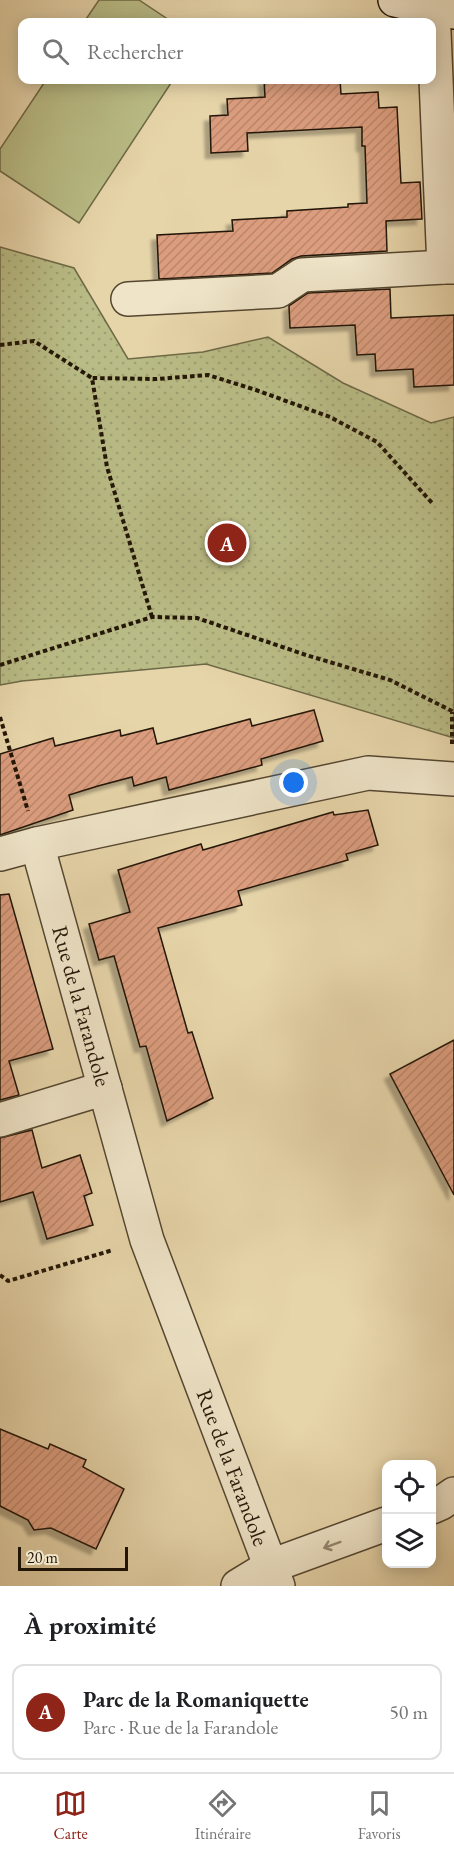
<!DOCTYPE html>
<html lang="fr">
<meta charset="utf-8">
<style>
:root{--surface:#fff;--page:#f6f6f6;--text:#202124;--muted:#757577;--line:#e0e0e0;--accent:#8f2418}
body{margin:0;font-family:"EB Garamond",serif;background:var(--page);color:var(--text)}
.controls{position:absolute;right:18px;bottom:18px;display:grid;overflow:hidden;border-radius:12px;box-shadow:0 3px 15px #0003}
.controls button{width:54px;height:54px;display:grid;place-items:center;padding:0;border:0;border-bottom:2px solid var(--line);background:var(--surface);color:var(--text);font:30px sans-serif}
.scale{position:absolute;left:18px;bottom:15px;width:110px;box-sizing:border-box;padding-left:6px;border:3px solid #231607;border-top:0;font-size:16px;line-height:21px;white-space:nowrap;color:#231607;-webkit-text-stroke:4px #efe4c8;paint-order:stroke}
.you{position:absolute;left:294px;top:783px;width:21px;height:21px;margin:-15px;border:4px solid #fff;border-radius:50%;background:#1a73e8;box-shadow:0 0 0 9px #1a73e833}
.badge{display:grid;place-items:center;width:39px;height:39px;border-radius:50%;background:var(--accent);color:#fff;font-size:20px;font-weight:700}
.pin{position:absolute;translate:-50% -50%;border:3px solid #fff;box-shadow:0 2px 6px #0006}
.list{margin:0;padding:0;list-style:none}
h2{display:flex;justify-content:space-between;align-items:center;height:78px;margin:0;padding:0 24px;font-size:26px}
h2 small{font-size:20px;font-weight:400;color:var(--muted)}
.list li{display:grid;grid-template-columns:39px 1fr auto;gap:18px;align-items:center;box-sizing:border-box;height:96px;margin:0 12px 12px;padding:0 12px;border:2px solid var(--line);border-radius:12px}
.list b{display:block;font-size:22px;white-space:nowrap}
.list p{margin:0;font-size:20px;white-space:nowrap;color:var(--muted)}
.list em{font-size:20px;font-style:normal;color:var(--muted)}
.icon{flex:none;width:33px;height:33px;fill:none;stroke:currentColor;stroke-width:2;stroke-linecap:round;stroke-linejoin:round}
.map{position:relative;flex:none;width:454px;height:1586px;overflow:hidden}
.search{position:absolute;background:var(--surface);box-shadow:0 3px 15px #0003;left:18px;right:18px;top:18px;height:66px;display:flex;align-items:center;gap:15px;box-sizing:border-box;padding:0 21px;border-radius:12px;color:var(--muted);font-size:22px}
.sheet{height:186px;background:var(--surface)}
nav{display:flex;justify-content:space-around;align-items:center;box-sizing:border-box;height:84px;border-top:2px solid var(--line);background:var(--surface);font-size:16px;color:var(--muted)}
nav a{display:grid;justify-items:center;gap:3px}
nav .on{color:var(--accent)}
.map>svg:first-child{display:block}
</style>
<div class="map">
<svg width="454" height="1586" viewBox="0 0 454 1586">
<defs>
<pattern id="grass-dots" width="8" height="8" patternUnits="userSpaceOnUse" patternTransform="scale(1.5)"><rect width="8" height="8" fill="#b9bc86"/><path d="M2 2h.1M6 6h.1" fill="none" stroke="#9fa172" stroke-width="1.8" stroke-linecap="round"/></pattern>
<pattern id="building-hatch" width="6" height="6" patternUnits="userSpaceOnUse" patternTransform="scale(1.5)"><rect width="6" height="6" fill="#db9d7e"/><path d="M-1 1l2-2M0 6l6-6M5 7l2-2" fill="none" stroke="#bc866b"/></pattern>
<filter id="shadow"><feDropShadow dx="-5.5" dy="5.5" stdDeviation="1.5" flood-color="#0004"/></filter>
</defs>
<rect width="100%" height="100%" fill="#e7d5aa"/>
<filter id="stains"><feTurbulence type="fractalNoise" baseFrequency=".00333" numOctaves="4"/><feColorMatrix values="0 0 0 0 .2 0 0 0 0 .09 0 0 0 0 .02 0 0 0 .5 -.17"/></filter>
<radialGradient id="worn" r=".72"><stop offset=".6" stop-color="#630" stop-opacity="0"/><stop offset="1" stop-color="#630" stop-opacity=".3"/></radialGradient>
<path fill="url(#grass-dots)" stroke="#6e6946" stroke-width="1.5" d="M0,247L74,268L128,359L203,352L268,337L343,383L431,423L454,417V738L206,664L22,681L0,685Z"/>
<path fill="#b9bc86" stroke="#6e6946" stroke-width="1.5" d="M99,0H139L172,22H84Z
M46,80H173L79,223L0,171V149Z"/>
<path fill="url(#building-hatch)" stroke="#231607" stroke-width="1.5" filter="url(#shadow)" d="M264,80H340L341,94L378,92L379,108L397,107L401,183L420,182L422,219L386,221L387,251L301,256L292,259L272,273L159,279L157,235L233,231L232,220L287,217V211L348,207V204L367,203L365,146H362V127L247,133L248,151L211,153L210,116L228,115L227,99L265,97Z
M390,289L391,318L454,315V385L414,387L413,369L376,371L375,354L357,355L355,325L290,328L289,306L308,293Z
M314,710L323,741L261,759L262,765L169,790L166,777L134,786L132,777L98,786L69,795L73,810L0,835V754L53,738L55,746L120,730L121,736L153,728L157,744L250,719L252,726Z
M368,810L378,845L346,854L348,860L238,891L242,905L158,928L188,1033L192,1032L213,1098L167,1121L146,1046L140,1047L114,956L99,960L89,924L130,912L118,870L201,844L203,850L333,812L334,815Z
M9,894L53,1049L9,1061L19,1095L0,1100V895Z
M454,1040V1195L390,1074Z
M32,1130L42,1168L80,1155L92,1193L84,1196L93,1225L47,1239L33,1192L0,1202V1138Z
M0,1429L48,1449L50,1444L86,1460L83,1467L124,1489L96,1549L51,1528L34,1530L28,1520L0,1506Z"/>
<g fill="none" stroke-linecap="round" stroke-linejoin="round">
<defs>
<g id="minor">
<path d="M433,9L444,267H454"/>
<path d="M128,299L278,291L302,275L444,267"/>
<path id="s1" d="M37,844L147,1240L278,1586"/>
<path d="M0,854L37,844L368,773L454,779"/>
<path d="M0,1120L105,1088"/>
<path d="M432,1507L441,1503L454,1494"/>
<path d="M238,1586L271,1566L386,1524"/>
</g>
<path id="secondary" d="M395,0L433,9L454,12"/>
</defs>
<use href="#minor" stroke="#544630" stroke-width="36"/>
<use href="#secondary" stroke="#231607" stroke-width="36"/>
<path stroke="#231607" stroke-width="4" stroke-dasharray="4.5 3" stroke-linecap="butt" d="M0,345L34,341L92,378
M152,617L107,467L92,378L157,379L208,375L256,390L330,417L377,442L433,504
M0,665L152,617L197,618L306,655L390,680L454,712
M0,717L28,811
M452,744V712
M0,1275L8,1281L113,1250"/>
<use href="#minor" stroke="#efe4c8" stroke-width="33"/>
<use href="#secondary" stroke="#efe4c8" stroke-width="33"/>
</g>
<defs><path id="oneway-shaft" d="M-6 0H5M1.5-3L5.5 0L1.5 3" fill="none" stroke-width="1.6" stroke-linecap="round" stroke-linejoin="round" transform="scale(1.5)"/></defs>
<use stroke="#938771" href="#oneway-shaft" transform="translate(332 1545) rotate(160)"/>
<g text-anchor="middle" dominant-baseline="central" stroke-width="5" stroke-linejoin="round" paint-order="stroke">
<g font-size="22" fill="#231607" stroke="#efe4c8">
<text stroke="none"><textPath href="#s1" startOffset="168">Rue de la Farandole</textPath></text>
<text stroke="none"><textPath href="#s1" startOffset="654">Rue de la Farandole</textPath></text>
</g>
</g>
<rect width="100%" height="100%" filter="url(#stains)"/>
<rect width="100%" height="100%" fill="url(#worn)"/>
</svg>
<div class="controls">
<button><svg class="icon" aria-label="locate" viewBox="0 0 24 24"><circle cx="12" cy="12" r="6"/><path d="M12 2v4M12 18v4M2 12h4M18 12h4"/></svg></button>
<button><svg class="icon" aria-label="layers" viewBox="0 0 24 24"><path d="M12 4l9 5-9 5-9-5zM3 14l9 5 9-5"/></svg></button>
</div>
<div class="scale">20 m</div>
<div class="you"></div>
<div class="pin badge" style="left:227px;top:543px">A</div>
<div class="search"><svg class="icon" aria-label="search" viewBox="0 0 24 24"><circle cx="10" cy="10" r="6"/><path d="M15 15l6 6"/></svg>Rechercher</div>
</div>
<section class="sheet">
<h2>À proximité<small></small></h2>
<ul class="list">
<li><span class="badge">A</span><div><b>Parc de la Romaniquette</b><p>Parc · Rue de la Farandole</p></div><em>50 m</em></li>
</ul>
</section>
<nav>
<a class="on"><svg class="icon" aria-label="map" viewBox="0 0 24 24"><path d="M3 6l6-2 6 2 6-2v14l-6 2-6-2-6 2zM9 4v14M15 6v14"/></svg>Carte</a>
<a><svg class="icon" aria-label="directions" viewBox="0 0 24 24"><path d="M12 3l9 9-9 9-9-9zM9 14v-3h6M13 9l2 2-2 2"/></svg>Itinéraire</a>
<a><svg class="icon" aria-label="saved" viewBox="0 0 24 24"><path d="M7 4h10v16l-5-4-5 4z"/></svg>Favoris</a>
</nav>
